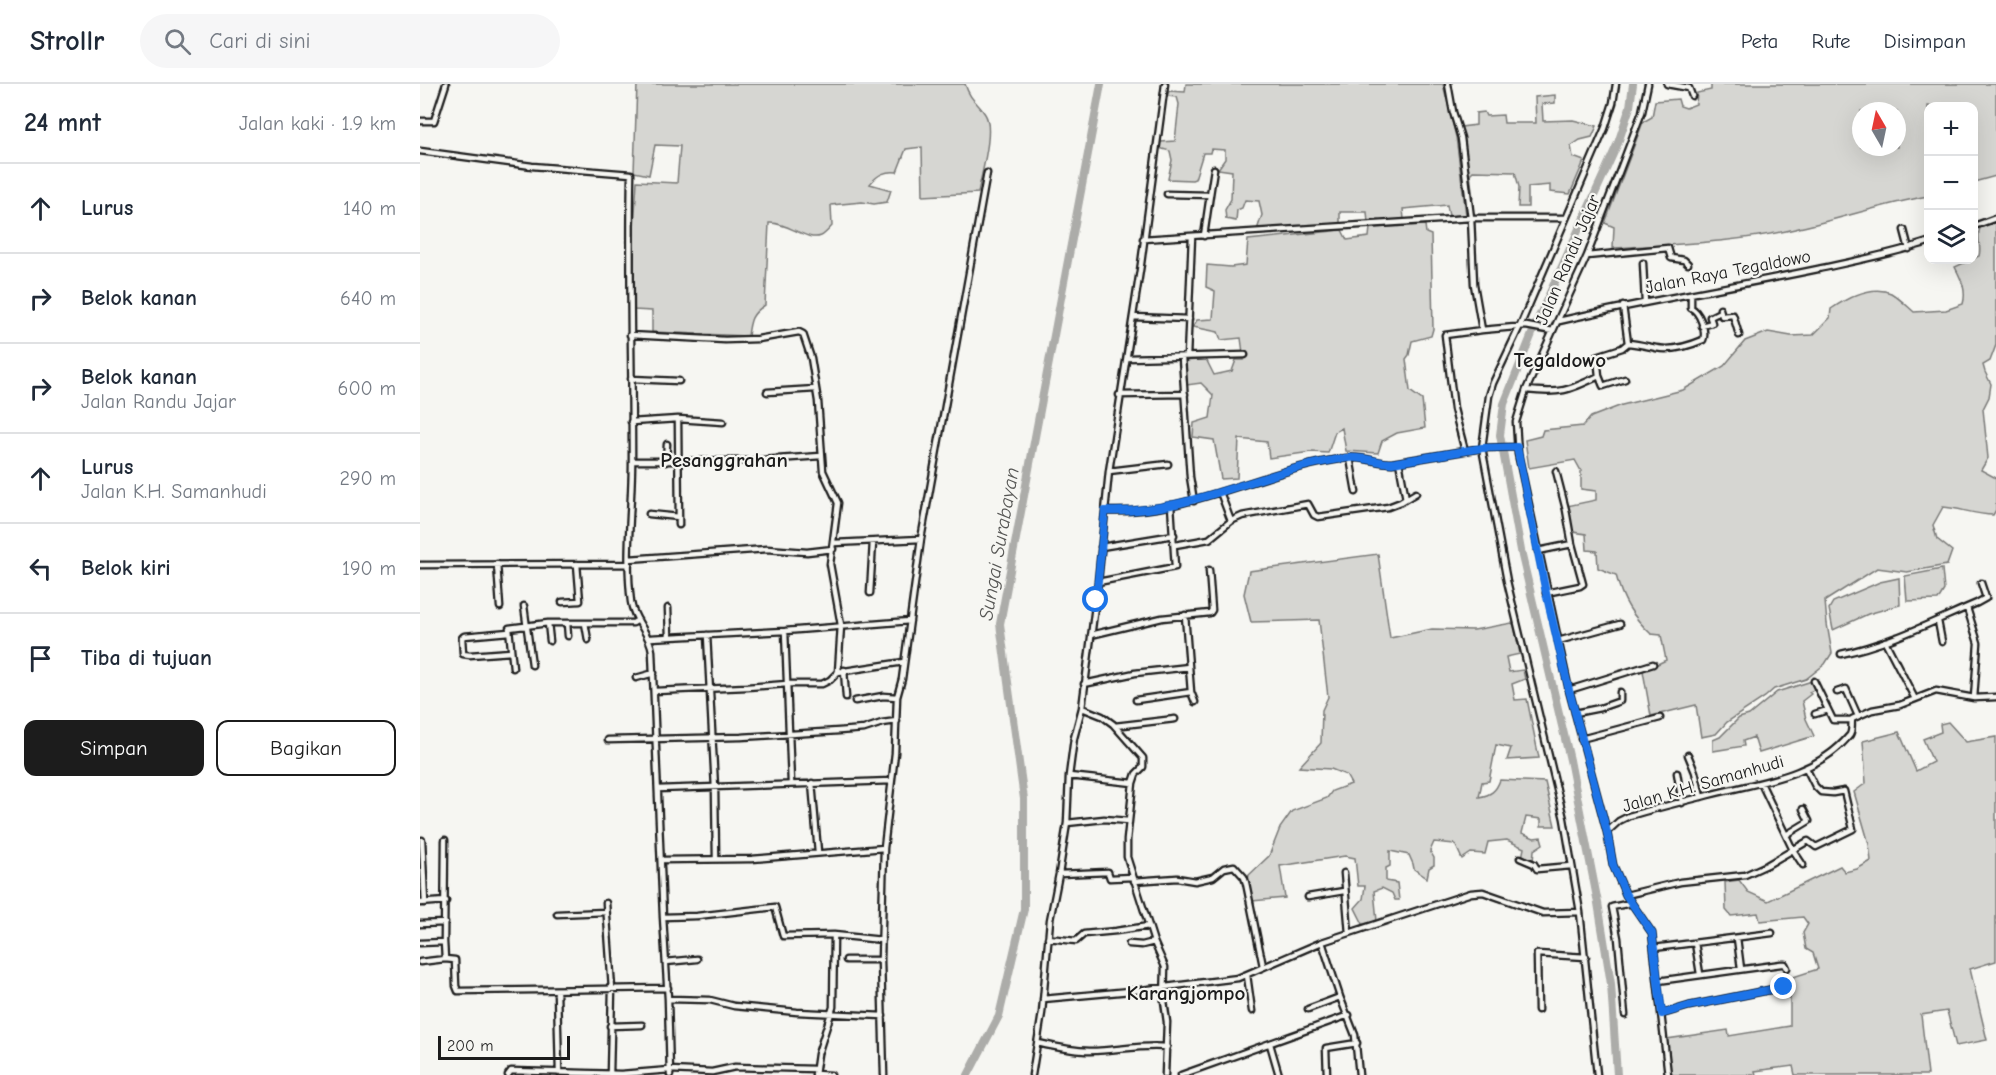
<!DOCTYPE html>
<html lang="id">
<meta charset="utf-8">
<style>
:root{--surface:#fff;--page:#f6f6f7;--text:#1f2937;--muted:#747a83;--line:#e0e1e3;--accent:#1c1c1c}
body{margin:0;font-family:"Comic Neue",sans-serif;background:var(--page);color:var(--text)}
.controls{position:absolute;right:18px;top:18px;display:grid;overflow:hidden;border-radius:12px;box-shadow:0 6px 24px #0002}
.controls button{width:54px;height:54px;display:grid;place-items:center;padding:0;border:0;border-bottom:2px solid var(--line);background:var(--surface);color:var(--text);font:30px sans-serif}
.compass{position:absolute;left:1432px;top:18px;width:54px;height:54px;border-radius:50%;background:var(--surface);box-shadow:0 6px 24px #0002;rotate:351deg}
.scale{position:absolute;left:18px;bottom:15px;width:132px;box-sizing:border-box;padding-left:6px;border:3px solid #1c1c1c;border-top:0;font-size:16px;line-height:21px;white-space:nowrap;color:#1c1c1c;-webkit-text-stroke:4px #f6f6f2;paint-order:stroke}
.stop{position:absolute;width:18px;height:18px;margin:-14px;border:4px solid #1a73e8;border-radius:50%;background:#fff}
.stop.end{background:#1a73e8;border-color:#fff;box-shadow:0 2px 6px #0008}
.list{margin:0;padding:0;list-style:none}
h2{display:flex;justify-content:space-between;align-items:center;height:78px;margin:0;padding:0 24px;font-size:26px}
h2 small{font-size:20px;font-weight:400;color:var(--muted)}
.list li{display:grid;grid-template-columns:39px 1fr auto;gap:18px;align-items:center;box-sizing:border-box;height:90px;padding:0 24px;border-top:2px solid var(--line)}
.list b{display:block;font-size:22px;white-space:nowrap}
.list p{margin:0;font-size:20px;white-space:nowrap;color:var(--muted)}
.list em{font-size:20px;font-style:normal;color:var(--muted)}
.actions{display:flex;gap:12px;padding:18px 24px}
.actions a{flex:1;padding:14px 0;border:2px solid var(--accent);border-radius:12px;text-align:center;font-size:21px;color:var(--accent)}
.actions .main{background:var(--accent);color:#fff}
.icon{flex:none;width:33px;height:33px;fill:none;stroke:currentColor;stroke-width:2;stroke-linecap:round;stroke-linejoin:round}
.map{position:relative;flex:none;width:1576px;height:991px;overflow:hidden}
header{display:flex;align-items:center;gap:36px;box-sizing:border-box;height:84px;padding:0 30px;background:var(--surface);border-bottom:2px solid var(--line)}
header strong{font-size:28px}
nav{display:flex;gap:33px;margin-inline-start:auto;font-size:21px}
.search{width:420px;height:54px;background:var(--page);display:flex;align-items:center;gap:15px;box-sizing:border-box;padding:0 21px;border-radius:33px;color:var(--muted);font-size:22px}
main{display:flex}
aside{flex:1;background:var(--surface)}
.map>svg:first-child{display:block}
</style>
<header>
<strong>Strollr</strong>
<div class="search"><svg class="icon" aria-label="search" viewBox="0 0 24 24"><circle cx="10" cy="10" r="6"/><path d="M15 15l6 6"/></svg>Cari di sini</div>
<nav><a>Peta</a><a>Rute</a><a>Disimpan</a></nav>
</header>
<main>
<aside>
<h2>24 mnt<small>Jalan kaki · 1.9 km</small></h2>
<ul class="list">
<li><svg class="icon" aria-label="ahead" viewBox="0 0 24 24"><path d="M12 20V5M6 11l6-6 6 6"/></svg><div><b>Lurus</b></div><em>140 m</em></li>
<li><svg class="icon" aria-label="right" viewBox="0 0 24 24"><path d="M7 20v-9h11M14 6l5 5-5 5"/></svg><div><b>Belok kanan</b></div><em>640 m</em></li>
<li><svg class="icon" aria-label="right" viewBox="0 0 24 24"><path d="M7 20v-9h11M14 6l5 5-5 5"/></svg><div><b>Belok kanan</b><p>Jalan Randu Jajar</p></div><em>600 m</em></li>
<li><svg class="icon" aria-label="ahead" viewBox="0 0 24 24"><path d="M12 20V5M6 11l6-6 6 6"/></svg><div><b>Lurus</b><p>Jalan K.H. Samanhudi</p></div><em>290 m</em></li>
<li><svg class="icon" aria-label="left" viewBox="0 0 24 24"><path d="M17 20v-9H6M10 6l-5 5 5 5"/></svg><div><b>Belok kiri</b></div><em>190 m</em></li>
<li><svg class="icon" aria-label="arrive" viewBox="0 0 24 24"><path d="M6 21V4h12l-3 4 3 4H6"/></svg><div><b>Tiba di tujuan</b></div></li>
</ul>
<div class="actions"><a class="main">Simpan</a><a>Bagikan</a></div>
</aside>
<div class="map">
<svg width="1576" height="991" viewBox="0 0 1576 991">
<rect width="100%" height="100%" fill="#f6f6f2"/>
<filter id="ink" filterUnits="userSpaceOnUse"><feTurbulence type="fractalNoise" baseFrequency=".0167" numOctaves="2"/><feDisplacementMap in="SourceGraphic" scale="12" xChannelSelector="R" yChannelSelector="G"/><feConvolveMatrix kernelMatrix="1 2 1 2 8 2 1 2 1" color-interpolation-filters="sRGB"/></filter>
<g filter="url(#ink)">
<path fill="#d6d6d2" stroke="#797977" stroke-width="1.5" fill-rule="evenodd" d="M217,0H545C551,18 557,17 565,30C575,45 561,91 558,109L503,112L502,63L486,65L477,88C465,87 458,90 450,100L471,106L467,118L454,120L442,118L411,121L412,142C409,145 405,150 401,152C387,158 368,138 349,139L345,221C331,230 330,236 328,252L232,248V227L214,226V145L217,97L257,99L260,62L235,61L229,91L214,88Z
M766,0H1023L1036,53L1046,131L1029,132L1027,121L983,125L984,135L948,139L947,128H920V140L837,146L842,131L839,117L825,116L822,124L817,126L816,137L806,135L805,126L811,115L812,87L798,85L805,75V66L791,65L790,69H783L775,95L772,96L748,95L752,76L750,67L739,64L741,58L755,57L759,20L757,13L747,12L749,7L765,8Z
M1291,0H1576V92L1554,98V22H1508V112C1463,120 1420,135 1375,145C1316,159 1254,160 1193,164L1194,143L1185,139L1223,38L1232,33L1235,17L1258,15L1260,22L1266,24L1276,20L1277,9L1291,6ZM1441,27H1477V63H1441Z
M1135,11V19L1122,20L1123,37L1153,36L1177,42L1172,53L1160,56L1151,62L1153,73L1164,77L1150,110L1130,108V101L1108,103V123H1098L1099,103L1095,88L1053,87L1050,90L1053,114H1049L1041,43L1056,41V29L1064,28L1066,32L1083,31L1084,39H1116L1115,13Z
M1576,138V261L1570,277L1563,281L1565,288L1571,300L1569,313L1563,325L1568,374L1561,386L1576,394V426L1573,431C1555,431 1540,424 1523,423L1513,441L1517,455L1532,467L1527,481L1487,488L1457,484L1405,517L1407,540L1412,569L1405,580L1386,595L1354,605L1345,613L1307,638L1296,650L1281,653L1276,621L1231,632L1223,587L1246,576L1241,551L1231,550C1213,533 1202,516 1196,491L1178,484L1177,467L1167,466L1166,450L1153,448L1147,422L1176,416V407L1161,405V387L1155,376L1109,384L1105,356L1121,352L1123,346L1163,342L1171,333L1202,321L1263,306L1304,282L1325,257L1348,248L1371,252L1393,251L1410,234L1411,225C1427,214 1451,200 1471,209C1479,214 1486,221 1494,228L1526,226L1543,220C1547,206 1541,195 1535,183L1559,172C1562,162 1556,154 1560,144Z
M1005,141L1006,149L1011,151L1013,245L1011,252L992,257L989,271L986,275L990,307L1002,316L1005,344L977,349L962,357L958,369L926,367L922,344L915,348L908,369L891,368L849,374L847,358L819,355L817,394L801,395L794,356L773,353L774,339L790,334L793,311L781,299L767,301L765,277L786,275L794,291L812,287L816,276H824L821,254L801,256L798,248L773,243L777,236L793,235L795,207L786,203L787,181L811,183L826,181L828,156L922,146L927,156L949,153L950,144Z
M958,470L970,554L1012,545L1054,546L1092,539L1094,541L1100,570L1086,573L1089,588L1103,586L1105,595L1092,600L1095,616L1107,615L1119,674L1087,676L1091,664L1076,661L1069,697L1062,698L1059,713C1071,711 1076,707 1080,696L1125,698L1135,742H1121V735L1106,733L1102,749L1114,754L1121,753L1123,760L1114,766L1113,778L1102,774L1104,764L1087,756L1068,758L1065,770L1051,769L1042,775L1035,760L1014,758L1010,767L1014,774V781L1009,784L1007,794L994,785L993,780L989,771L970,767V782L966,784V797L977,799L979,816H975L972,809L962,804L954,807L957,837L943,840L935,824L943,815L945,802H938L935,774L925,772L860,782L865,814L832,817L828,797L829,791L849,772L860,744L872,727L907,714L912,707L931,700L926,691L911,685L879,683L901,659L902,626L908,613L899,536L831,538L824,510L829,487Z
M1522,485L1524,506L1518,516L1487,517L1485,492Z
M1479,494L1480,521L1448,530L1413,546L1409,525L1413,518L1460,498Z
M1392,597L1396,605L1389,608L1391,610L1382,617L1386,635L1394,652L1339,669L1334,653L1323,657L1324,662L1293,667V656L1300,653L1319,634L1329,631L1357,608Z
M1528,638L1546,658L1576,653V877L1550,885L1567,956L1536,962L1527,927L1501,931L1508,991H1375L1373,982L1335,987L1336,991H1250L1247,955L1308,946L1309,952L1370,942V894L1398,885L1393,869L1386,865L1383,849L1388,840L1383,833L1340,837L1338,829L1311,832L1306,826L1305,798L1319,796L1328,808L1348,817L1420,782L1425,788L1437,785L1451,777L1449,760L1434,708L1446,699L1443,657L1479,648L1496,687L1513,678L1503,655L1521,648L1520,640Z"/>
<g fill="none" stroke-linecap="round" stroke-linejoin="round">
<path stroke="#acaca9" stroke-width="8" d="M548,991L579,932L604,825V715L580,540L681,0
M1197,991L1191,900L1178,819L1150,676L1102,472L1080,351L1084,320L1118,235L1198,59L1210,23L1213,0"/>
<defs>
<path id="street" d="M1028,0L1033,28L1041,54L1051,134L1054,200L1062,246L1106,242L1133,247
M1228,0L1222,28L1167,172L1106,306L1096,338L1098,370L1149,606L1187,748L1193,781L1206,811L1232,849L1248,991
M1247,0L1269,4L1272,12
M0,37H14L26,0
M0,67L112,82L211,90C209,186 212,281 212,377C212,423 205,471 211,518C213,536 230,549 232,567L243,833L248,915L250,991
M747,110L790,111L784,152
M790,111L794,85
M1554,142L1576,134
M1484,146L1489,165
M723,155L1051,134H1146
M1167,172L1248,164L1251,174L1264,176L1268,180
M1223,179L1225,219
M1203,222L1208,259
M1300,225L1302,232L1313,231L1319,251
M713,233L769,235
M1139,237C1225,217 1312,203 1398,185C1435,177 1472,170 1508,158
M1282,242L1292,239L1290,233L1300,228
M210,251L305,256L338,255L379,248L383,250L391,274L398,317L403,387L418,419L410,480L421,541L418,588
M767,273L772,152
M707,274L825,271
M762,274L770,393L774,417
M1179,292L1183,302L1205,295
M211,295L259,297
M1106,306C1140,310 1148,307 1179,292L1177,272L1202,264L1208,259C1218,260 1226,262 1236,264C1252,267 1269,262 1283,256C1287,247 1279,227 1271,224V211
M347,308L396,305
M699,311L765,310
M258,335L259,441
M211,338L258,335L303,338
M1045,367L1034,325L1025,251L1062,246
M930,374L936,408
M212,377H328L401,372
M246,378L247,360
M979,378L986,415
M689,387L748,380
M800,408L811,437
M685,427C769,432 845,384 927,374C944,372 956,379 972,379L1062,364L1097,363
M229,430L259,433
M414,459L501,455
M755,461L789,455L811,437L822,432L888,420L894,431L898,433L968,423L981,418L996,409
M681,463L754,451
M1118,467L1152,460
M209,475L347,465L387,468L413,465
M77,480L80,523
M0,481L209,480
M678,498L755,483L751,421
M450,509L453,458
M1126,509L1160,502L1163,500L1152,460L1146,426L1136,387
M142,518L160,517L157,480
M104,522L112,581
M248,524L249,552
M1547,524L1558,559L1554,614
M765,531L771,608L775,618
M1518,537L1522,558
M128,539L130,557
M147,539L148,552
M165,539L168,556
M365,547L371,699
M89,548L44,552L42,554L43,570L50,571L91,568
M287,551L295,704L296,775
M671,551L742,534L790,529L792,526L789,486
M230,554L365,547L490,537
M1138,557L1200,540
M1465,557L1495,615
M1421,570C1469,560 1512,538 1557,519L1566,514L1561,499
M93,584L89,544L128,539H213L218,536
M424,586L426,613
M216,594L234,589
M1394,597L1413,636H1432
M664,600L715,589L769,583
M1149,606L1233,580
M235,607L327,603L367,600H402L410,596L418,588L484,578
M1417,608L1426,605L1438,632
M716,616L771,608
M435,617L463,612L477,613
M662,624L682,632L693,640L723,674V683L716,690L713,699L707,756V773L734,858L745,883L744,917L747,938L745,991
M1155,629L1180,624L1200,617V608
M1395,630L1408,626
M695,642L755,635
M1161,655L1240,634
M188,656L321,653L419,647L444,645L462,639L477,637
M1268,671L1275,688L1281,713
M1257,689L1262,719
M649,692L713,699
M392,699L398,768
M1341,699L1373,766L1383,781
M238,705L471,697
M647,739L684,735L709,737
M1187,748L1199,737L1209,732C1233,725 1257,719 1281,713C1331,699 1393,695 1429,652C1433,648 1431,641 1432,635L1452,626L1480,621L1516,607L1554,614L1576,613
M1366,751L1389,737L1383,725
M2,756L5,819
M1100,774L1114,780L1117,785L1151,782
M241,776L332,775L464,764
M924,789L929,849
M639,790L688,788L690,794L713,793
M714,797L757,794L775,797L793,793L804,784L814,782L824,793L826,799L843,882
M1206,811L1260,798L1325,791L1347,781L1388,757L1396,763L1433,745L1424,707L1413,709L1401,708L1395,702L1386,684
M888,813L924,807
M0,819L26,817
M186,819L192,905L190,990
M137,830L186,828
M243,833L277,832L355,823L363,852L414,851L462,856
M0,840L25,839
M628,854L656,857L664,850L696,847L729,842
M1317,854L1321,885
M24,858L25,756
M902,858L920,913L935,951L939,991
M0,859L24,858L25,875L0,878
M1275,859L1280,890
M709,860L722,861L734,858
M1234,864L1352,849
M25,875L35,876L36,902L38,907L248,904
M426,876H461
M246,878L277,875
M827,891L832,927
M1238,897L1361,880H1365L1367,884
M137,907L139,989
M248,915L290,916L314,922L377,928L463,932
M623,915L721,906L818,894L902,858L1051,809L1063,808L1123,829L1160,828
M888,925L920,913
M1118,926L1117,870L1166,873
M1242,930L1269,922L1364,903
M1205,931L1198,854L1192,823L1211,819
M190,942L222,941
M618,959C635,963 653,967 670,967C696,967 721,960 747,963
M850,960L859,991
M395,990L411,991
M88,991L91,987L201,990L250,986L292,988L315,983L395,985
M395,991L398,970L413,923L414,851
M464,991L461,876L464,764L475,669L477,613L482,595L501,455L567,89
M612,991L622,929L630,836L639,790L647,739L649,692L654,654L662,624L678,498L689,387L721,180L745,0
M761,991L929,931
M907,991L906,964L937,959
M1177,991L1160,828L1144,735L1087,497L1062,364L1069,312L1073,299L1100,242L1185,44L1193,19L1196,0"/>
</defs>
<use href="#street" stroke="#1c1c1c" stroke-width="9"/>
<use href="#street" stroke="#f6f6f2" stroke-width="4.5"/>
</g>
</g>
<g fill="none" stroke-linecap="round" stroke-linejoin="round" filter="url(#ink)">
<path stroke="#1a73e8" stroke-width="8" d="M676,516L685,427C770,431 845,384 927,374C945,372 956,379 972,379L1062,364L1097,363L1126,509L1149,606L1187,748L1193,781L1206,811L1232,849L1242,930L1269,922L1364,903"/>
</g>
<g text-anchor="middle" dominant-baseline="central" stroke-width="4.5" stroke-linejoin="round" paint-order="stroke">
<g font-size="18" fill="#1c1c1c" stroke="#f6f6f2">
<text transform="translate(1148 176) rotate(-67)">Jalan Randu Jajar</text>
<text transform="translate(1308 188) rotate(-11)">Jalan Raya Tegaldowo</text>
<text transform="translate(1283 700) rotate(-16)">Jalan K.H. Samanhudi</text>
</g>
<g font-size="20" font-style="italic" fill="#565654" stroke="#f6f6f2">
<text transform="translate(579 460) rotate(-80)">Sungai Surabayan</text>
</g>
<g font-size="21" font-weight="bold" fill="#1c1c1c" stroke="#f6f6f2">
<text x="1140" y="276">Tegaldowo</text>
<text x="304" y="376">Pesanggrahan</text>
<text x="766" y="909">Karangjompo</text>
</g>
</g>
</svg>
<div class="controls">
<button>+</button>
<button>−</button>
<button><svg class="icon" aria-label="layers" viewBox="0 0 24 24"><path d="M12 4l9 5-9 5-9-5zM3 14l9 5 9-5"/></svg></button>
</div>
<svg class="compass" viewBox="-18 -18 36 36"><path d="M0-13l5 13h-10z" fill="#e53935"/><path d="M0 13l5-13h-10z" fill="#747a83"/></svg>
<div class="scale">200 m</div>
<div class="stop" style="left:676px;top:516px"></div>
<div class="stop end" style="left:1364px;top:903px"></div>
</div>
</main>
